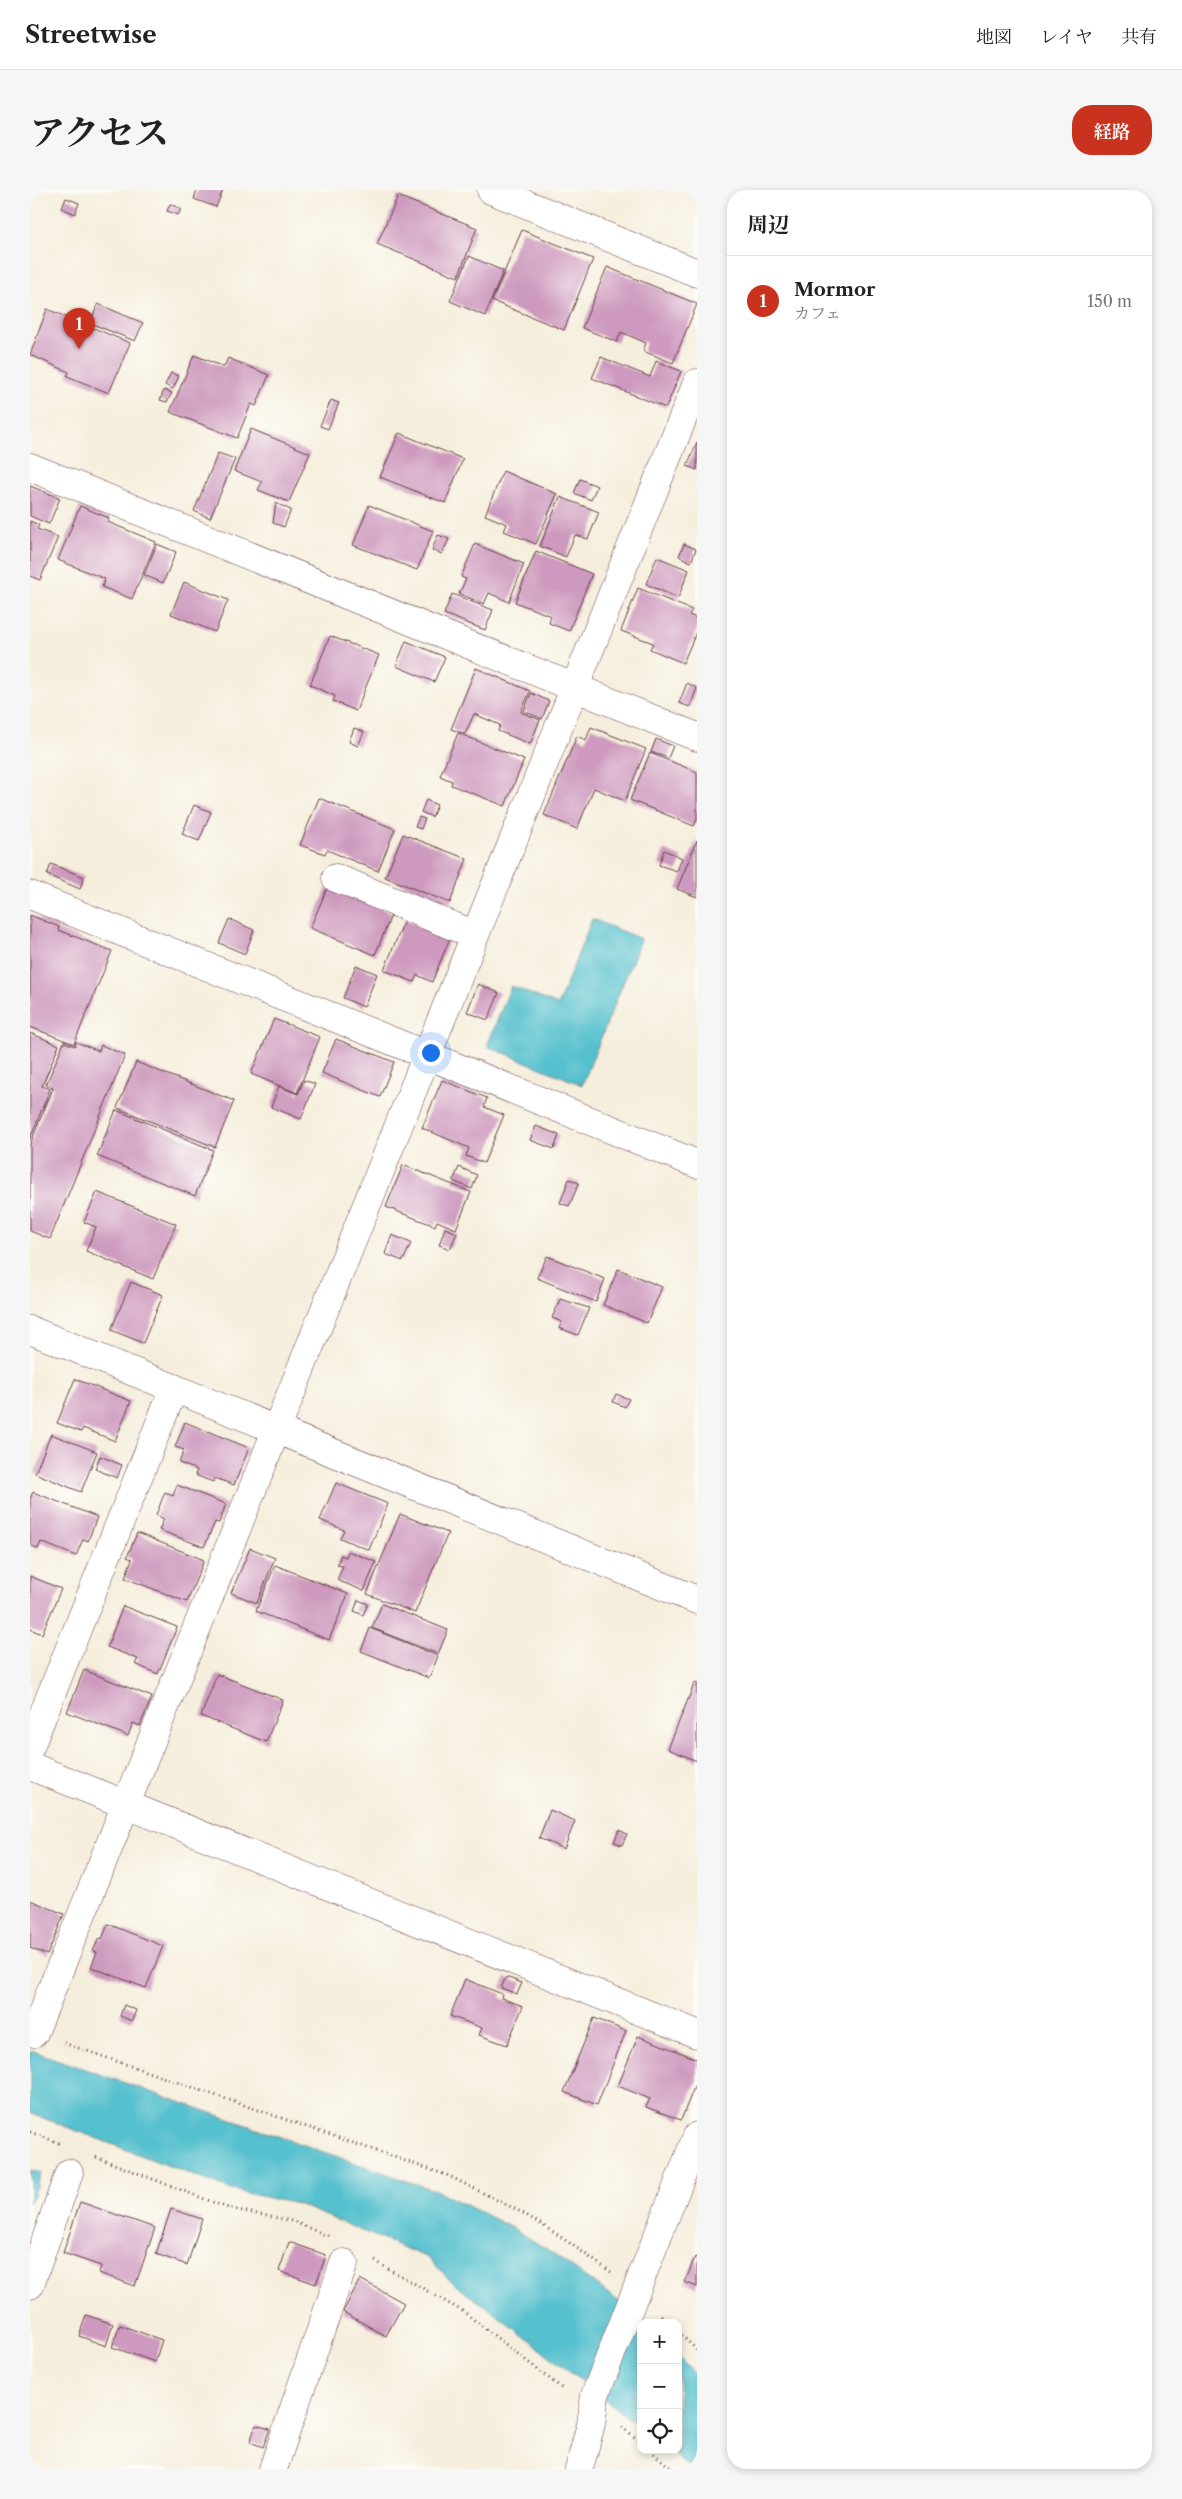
<!DOCTYPE html>
<html lang="ja">
<meta charset="utf-8">
<style>
:root{--surface:#fff;--page:#f6f6f6;--text:#222;--muted:#767676;--line:#e0e0e0;--accent:#c8321e}
body{margin:0;font-family:"Libre Caslon Text","Noto Serif JP",serif;background:var(--page);color:var(--text)}
.controls{position:absolute;right:15px;bottom:15px;display:grid;overflow:hidden;border-radius:10px;box-shadow:0 2px 8px #0003}
.controls button{width:45px;height:45px;display:grid;place-items:center;padding:0;border:0;border-bottom:1px solid var(--line);background:var(--surface);color:var(--text);font:25px sans-serif}
.you{position:absolute;left:400px;top:862px;width:18px;height:18px;margin:-12px;border:4px solid #fff;border-radius:50%;background:#1a73e8;box-shadow:0 0 0 8px #1a73e833}
.badge{display:grid;place-items:center;width:32px;height:32px;border-radius:50%;background:var(--accent);color:#fff;font-size:16px;font-weight:700}
.pin{position:absolute;translate:-50% -41px;filter:drop-shadow(0 1px 2px #0008)}
.pin::after{content:'';position:absolute;top:26px;width:18px;height:15px;background:inherit;clip-path:polygon(0 0,100% 0,50% 100%)}
.list{margin:0;padding:0;list-style:none}
h2{display:flex;justify-content:space-between;align-items:center;height:65px;margin:0;padding:0 20px;font-size:21px}
h2 small{font-size:16px;font-weight:400;color:var(--muted)}
.list li{display:grid;grid-template-columns:32px 1fr auto;gap:15px;align-items:center;box-sizing:border-box;height:90px;padding:0 20px;border-top:1px solid var(--line)}
.list b{display:block;font-size:19px;white-space:nowrap}
.list p{margin:0;font-size:16px;white-space:nowrap;color:var(--muted)}
.list em{font-size:16px;font-style:normal;color:var(--muted)}
.icon{flex:none;width:28px;height:28px;fill:none;stroke:currentColor;stroke-width:2;stroke-linecap:round;stroke-linejoin:round}
.map{position:relative;flex:none;width:667px;height:2279px;overflow:hidden;border-radius:20px}
header{display:flex;align-items:center;gap:30px;box-sizing:border-box;height:70px;padding:0 25px;background:var(--surface);border-bottom:1px solid var(--line)}
header strong{font-size:24px}
nav{display:flex;gap:28px;margin-inline-start:auto;font-size:18px}
.intro{display:flex;align-items:center;justify-content:space-between;box-sizing:border-box;height:120px;padding:0 30px}
h1{margin:0;font-size:35px}
.button{padding:12px 22px;border-radius:20px;background:var(--accent);color:#fff;font-size:18px;font-weight:700}
main{display:flex;gap:30px;padding:0 30px}
aside{flex:1;background:var(--surface);border-radius:20px;box-shadow:0 2px 8px #0003}
.map>svg:first-child{display:block}
</style>
<header>
<strong>Streetwise</strong>
<nav><a>地図</a><a>レイヤ</a><a>共有</a></nav>
</header>
<div class="intro"><h1>アクセス</h1><a class="button">経路</a></div>
<main>
<div class="map">
<svg width="667" height="2279" viewBox="0 0 667 2279">
<rect width="100%" height="100%" fill="#fdfcf7"/>
<filter id="ink" filterUnits="userSpaceOnUse"><feTurbulence type="fractalNoise" baseFrequency=".02" numOctaves="2"/><feDisplacementMap in="SourceGraphic" scale="10" xChannelSelector="R" yChannelSelector="G"/><feConvolveMatrix kernelMatrix="1 2 1 2 8 2 1 2 1" color-interpolation-filters="sRGB"/></filter>
<filter id="wash" filterUnits="userSpaceOnUse"><feTurbulence type="fractalNoise" baseFrequency=".0096" numOctaves="4" result="noise"/><feDisplacementMap in="SourceGraphic" scale="20" xChannelSelector="R" yChannelSelector="G"/><feGaussianBlur stdDeviation="1.12" result="paint"/><feColorMatrix in="noise" values="0 0 0 0 0 0 0 0 0 0 0 0 0 0 0 0 0 1.4 0 .05"/><feComposite in="paint" operator="in"/></filter>
<g filter="url(#wash)">
<rect width="100%" height="100%" fill="#f5eedc"/>
<path fill="#54c0ce" stroke="#4f707c" d="M562,729L611,749L552,895L457,856L481,796L528,815Z
M0,1860L412,2003L484,2039L518,2060L594,2115L613,2133H611V2238L457,2117L430,2099L398,2068L267,2014L202,2000L0,1923Z
M0,1980L11,1983L0,2013Z
M648,2167L667,2186V2279H663L639,2260H648Z"/>
<g id="blocks">
<path fill="#cd99be" d="M167,0H193L186,17L164,9Z
M368,6L447,38L428,87L347,54Z
M36,8L49,13L45,24L32,18Z
M140,14L151,19L148,25L137,21Z
M492,40L563,69L534,140L462,111Z
M439,66L473,81L455,126L420,111Z
M577,77L667,114L643,173L613,161L616,153L591,142L587,152L552,138Z
M68,114L113,133L105,151L60,133Z
M17,119L100,153L79,203L37,186L39,182L0,165Z
M164,165L194,177L198,168L239,185L226,216L221,214L207,248L140,222Z
M571,167L620,187L626,171L651,181L636,218L562,188Z
M141,183L149,186L143,199L135,195Z
M134,200L142,203L137,212L130,210Z
M301,210L309,213L298,239L290,236Z
M221,239L280,263L259,312L228,300L232,292L204,281Z
M369,243L433,269L415,313L350,287Z
M667,252V280L657,276Z
M188,263L205,269L180,328L164,321Z
M473,281L527,304L506,354L474,341L477,334L455,325Z
M550,289L567,296L561,310L544,303Z
M0,296L30,308L19,334L0,326Z
M530,307L569,322L558,349L545,345L536,367L510,356Z
M246,313L261,320L254,337L243,333Z
M339,315L403,341L387,380L323,355Z
M50,316L79,328L78,332L126,352L102,409L72,397L75,389L28,370Z
M0,331L9,335L7,339L28,347L10,390L0,386Z
M408,345L419,349L412,364L402,360Z
M127,354L146,362L133,393L114,385Z
M445,354L494,374L479,412L459,403L454,414L429,404L436,389L431,387Z
M654,354L666,359L661,372L649,366Z
M506,361L562,384L539,441L519,433L521,426L485,412Z
M627,367L659,380L648,408L616,394Z
M154,392L198,410L185,442L141,424Z
M608,398L662,420L659,425L667,428V440L653,473L620,459L623,453L591,441Z
M422,404L463,420L455,440L414,424Z
M300,446L349,465L326,521L303,511L305,506L280,495Z
M376,451L415,467L404,492L366,476Z
M446,478L500,501L491,522L510,530L500,554L468,541L470,535L444,524L435,544L421,539Z
M657,493L667,498L660,517L649,513Z
M501,503L519,511L512,529L494,521Z
M561,537L616,559L595,611L564,598L547,639L514,625L547,546L556,550Z
M324,538L334,542L328,556L319,552Z
M428,543L494,570L475,616L421,595L422,591L410,586Z
M626,549L643,556L638,568L621,562Z
M620,563L667,582V629L664,636L600,610Z
M289,608L365,639L348,681L297,660L295,664L270,655Z
M396,610L407,615L402,627L391,622Z
M164,615L181,622L169,651L152,644Z
M389,627L395,629L391,639L385,637Z
M373,644L437,669L420,713L355,687Z
M667,650V707L647,699Z
M634,660L652,668L647,681L629,675Z
M21,674L54,687L50,699L17,685Z
M298,696L362,723L345,765L280,738Z
M0,725L29,737L28,740L82,761L44,854L0,837Z
M199,729L224,740L215,764L189,753Z
M375,729L420,748L402,792L387,785L384,792L354,780Z
M326,775L347,784L334,817L313,808Z
M448,794L469,803L458,830L437,822Z
M244,829L290,847L267,903L221,884Z
M0,843L29,855L12,896L20,899L0,949Z
M306,849L364,872L350,907L292,883Z
M34,852L45,856L46,852L69,861L71,855L95,865L20,1049L0,1041V954L23,898L16,895Z
M106,872L204,911L185,957L87,918Z
M274,890L285,894L271,929L241,917L249,896L268,904Z
M412,890L457,908L454,917L474,925L454,973L436,966L439,958L392,938Z
M86,920L183,960L165,1006L67,966Z
M506,936L529,945L524,959L500,950Z
M373,975L441,1002L426,1039L407,1031L405,1036L356,1017Z
M429,977L447,985L442,999L423,991Z
M539,989L549,993L539,1016L530,1013Z
M67,1002L146,1034L123,1089L56,1061L66,1037L54,1032Z
M415,1038L427,1043L420,1059L409,1055Z
M362,1045L381,1053L373,1071L355,1064Z
M517,1066L575,1089L566,1112L507,1088Z
M588,1079L632,1097L617,1133L573,1115Z
M101,1092L133,1105L113,1153L81,1140Z
M530,1109L559,1118L548,1145L529,1138L532,1132L522,1128Z
M45,1189L101,1211L85,1251L53,1238L51,1242L27,1233Z
M586,1204L599,1209L595,1217L583,1212Z
M155,1232L219,1258L204,1295L185,1288L183,1292L165,1285L167,1280L149,1273L154,1260L145,1257Z
M21,1244L67,1262L51,1302L5,1283Z
M70,1266L92,1275L87,1288L65,1279Z
M306,1293L358,1314L339,1360L310,1348L314,1340L290,1330Z
M147,1295L196,1314L189,1333L185,1332L174,1357L129,1340L134,1329L126,1325L135,1302L143,1306Z
M3,1302L67,1327L58,1351L53,1349L46,1366L11,1352L8,1359L0,1355V1309Z
M370,1324L418,1343L385,1423L337,1404Z
M107,1343L174,1370L157,1412L95,1388L102,1369L97,1367Z
M220,1358L245,1368L227,1413L201,1403Z
M318,1361L346,1372L334,1401L307,1390L313,1376L307,1375L311,1365L316,1367Z
M245,1375L318,1404L299,1450L226,1421Z
M0,1386L31,1399L12,1444L0,1439Z
M328,1410L338,1414L333,1425L324,1421Z
M352,1414L418,1440L408,1464L342,1438Z
M93,1416L147,1437L128,1484L105,1474L108,1469L77,1457Z
M340,1438L408,1466L399,1488L331,1461Z
M54,1480L122,1507L110,1536L103,1533L98,1546L37,1522Z
M187,1484L253,1510L236,1552L171,1526Z
M665,1492L667,1493V1571L638,1559Z
M520,1620L545,1631L534,1659L509,1648Z
M589,1640L597,1644L592,1655L584,1652Z
M0,1710L34,1724L17,1765L0,1758Z
M78,1734L133,1756L116,1798L61,1777L67,1762L63,1761L69,1748L72,1749Z
M476,1787L492,1793L487,1804L471,1798Z
M435,1789L472,1804L471,1808L493,1816L477,1855L449,1845L452,1838L420,1826Z
M94,1815L106,1820L102,1831L90,1826Z
M564,1828L596,1841L567,1915L534,1902Z
M608,1846L667,1869V1890L651,1930L616,1917L620,1909L588,1896Z
M50,2012L125,2038L105,2096L69,2083L71,2076L33,2063Z
M141,2019L172,2029L157,2075L126,2064Z
M259,2052L296,2065L286,2094L249,2081Z
M665,2067L667,2068V2097L655,2092Z
M330,2089L374,2113L356,2146L313,2122Z
M56,2125L83,2134L76,2156L49,2146Z
M90,2135L132,2150L125,2172L82,2157Z
M226,2235L240,2239L233,2257L220,2252Z"/>
</g>
</g>
<g filter="url(#ink)">
<use href="#blocks" fill-opacity="0" stroke="#643e46" stroke-width="1"/>
<g fill="none" stroke-linecap="round" stroke-linejoin="round">
<defs>
<path id="minor" d="M0,277L667,547
M306,688L445,745
M0,705L667,974
M0,1557L144,1198
M0,1576L667,1844
M4,1843L667,193
M0,2095L39,1983
M243,2279L314,2073
M549,2279L561,2234L565,2205L667,1946"/>
<path id="tertiary" d="M461,0L667,83
M0,1140L667,1410"/>
</defs>
<use href="#minor" stroke="#643e46" stroke-width="29"/>
<use href="#tertiary" stroke="#643e46" stroke-width="29"/>
<path stroke="#643e46" stroke-width="3" stroke-dasharray="1 4" stroke-linecap="butt" d="M34,1853L419,1986L493,2023L528,2045L581,2082
M0,1942L29,1953
M66,1967L198,2018L262,2031L298,2046
M345,2071L434,2122L534,2200
M631,2125L639,2133
M648,2142L667,2160
M592,2237L611,2252
M620,2260L642,2279"/>
<use href="#minor" stroke="#fff" stroke-width="28"/>
<use href="#tertiary" stroke="#fff" stroke-width="28"/>
</g>
</g>
</svg>
<div class="controls">
<button>+</button>
<button>−</button>
<button><svg class="icon" aria-label="locate" viewBox="0 0 24 24"><circle cx="12" cy="12" r="6"/><path d="M12 2v4M12 18v4M2 12h4M18 12h4"/></svg></button>
</div>
<div class="you"></div>
<div class="pin badge" style="left:49px;top:159px">1</div>
</div>
<aside>
<h2>周辺<small></small></h2>
<ul class="list">
<li><span class="badge">1</span><div><b>Mormor</b><p>カフェ</p></div><em>150 m</em></li>
</ul>
</aside>
</main>
